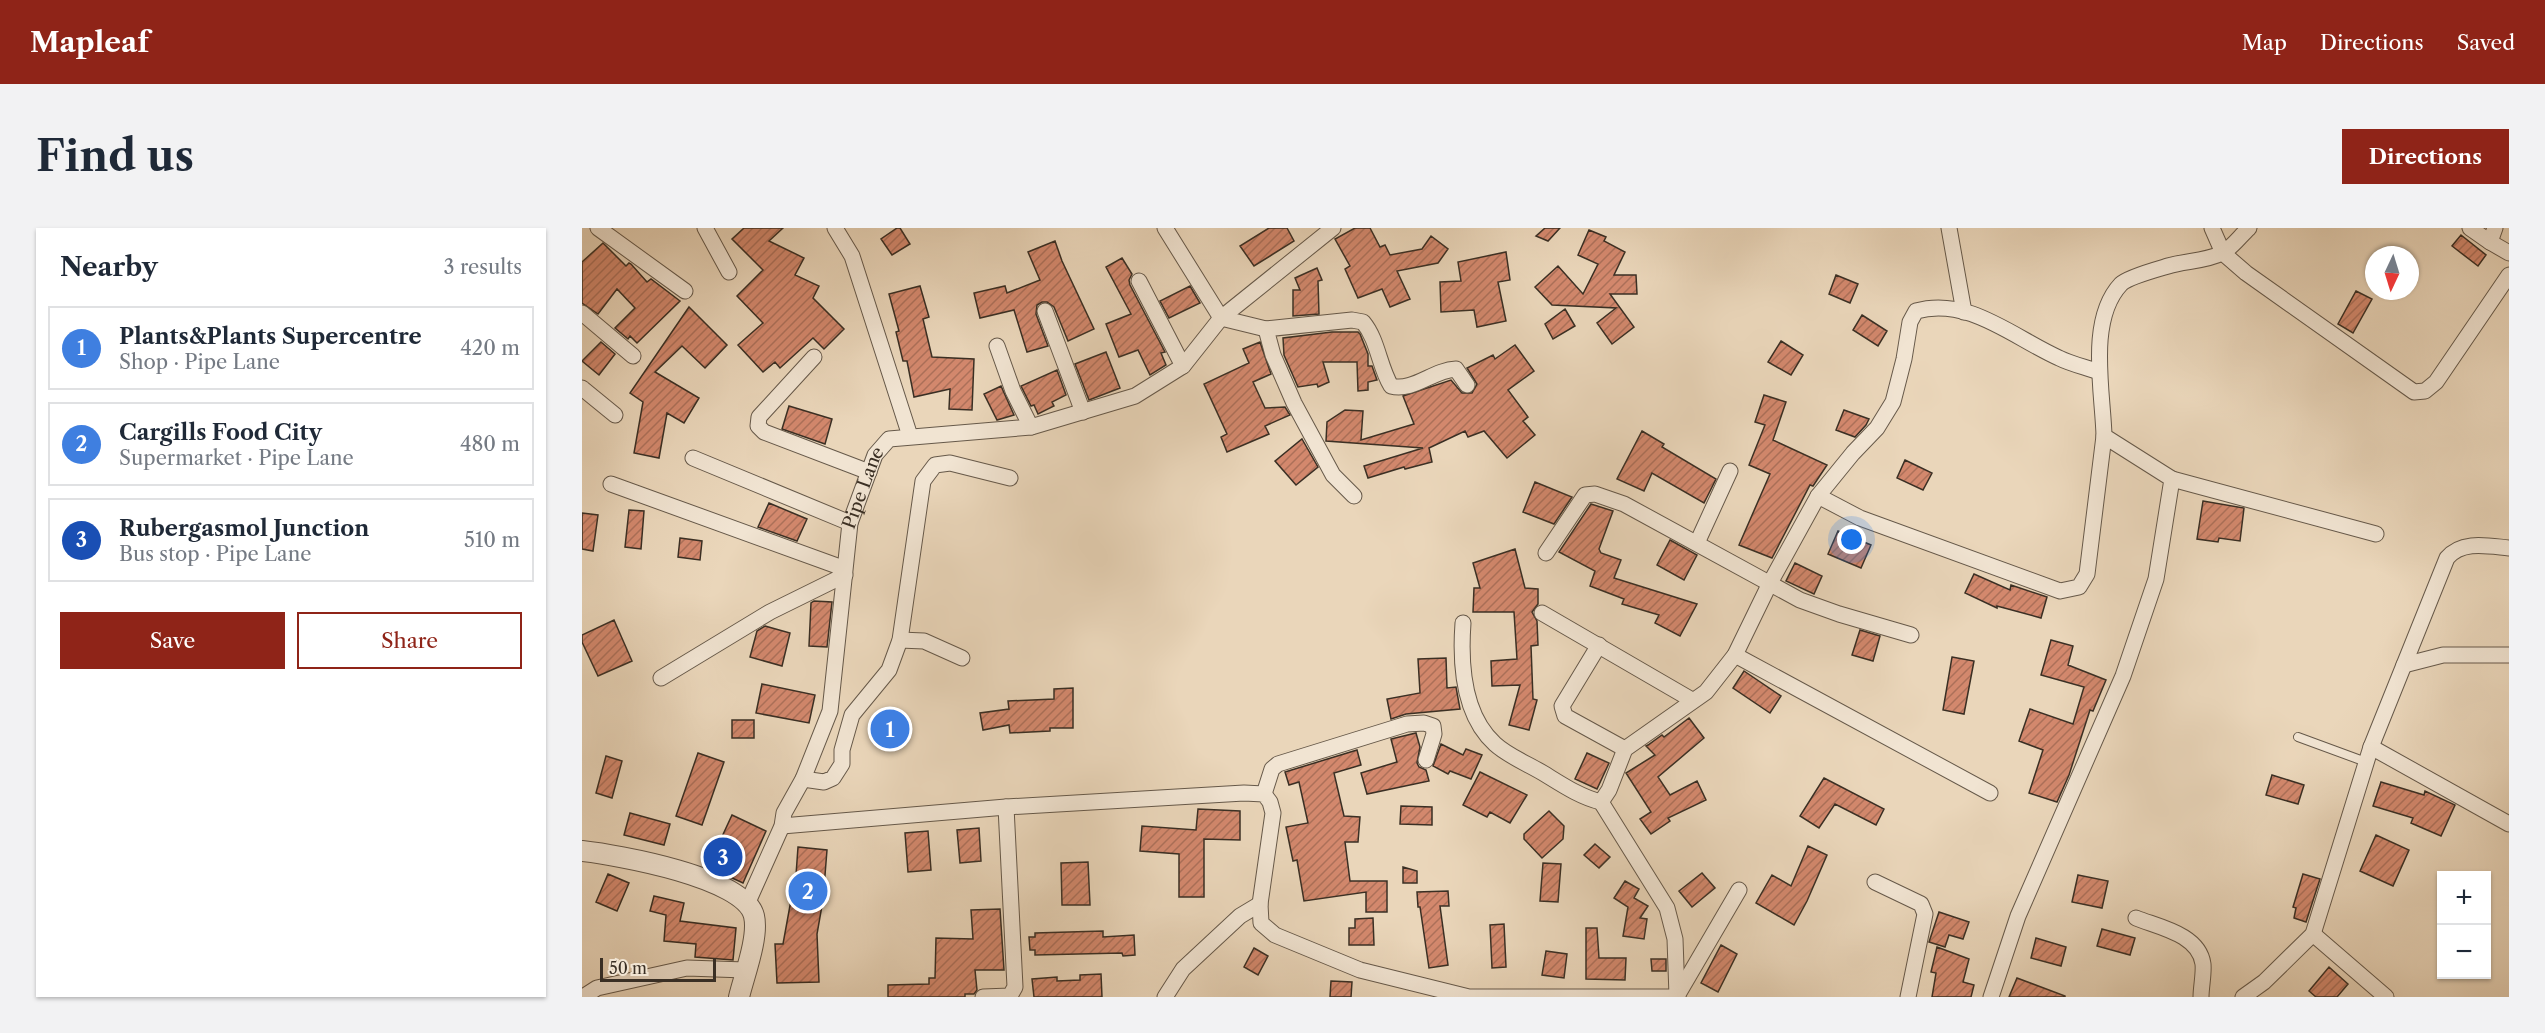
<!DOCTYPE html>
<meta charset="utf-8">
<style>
:root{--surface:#fff;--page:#f2f2f3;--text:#1f2937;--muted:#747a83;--line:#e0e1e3;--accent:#8f2418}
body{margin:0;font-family:"Libre Caslon Text",serif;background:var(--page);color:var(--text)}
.controls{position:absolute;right:18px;bottom:18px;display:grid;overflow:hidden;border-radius:0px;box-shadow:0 2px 4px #0004}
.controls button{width:54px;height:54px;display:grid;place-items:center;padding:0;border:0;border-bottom:2px solid var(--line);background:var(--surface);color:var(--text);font:30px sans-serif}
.compass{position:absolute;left:1783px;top:18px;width:54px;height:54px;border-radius:50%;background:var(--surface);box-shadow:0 2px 4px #0004;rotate:184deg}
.scale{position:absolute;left:18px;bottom:15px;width:116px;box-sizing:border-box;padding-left:6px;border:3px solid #3a2f24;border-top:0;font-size:16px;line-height:21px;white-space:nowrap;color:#3a2f24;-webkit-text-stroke:4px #f1e4d2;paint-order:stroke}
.you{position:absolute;left:1270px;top:312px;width:21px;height:21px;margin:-15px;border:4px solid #fff;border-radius:50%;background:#1a73e8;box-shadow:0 0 0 9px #1a73e833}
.badge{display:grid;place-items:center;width:39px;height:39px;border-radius:50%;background:var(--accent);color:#fff;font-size:20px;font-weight:700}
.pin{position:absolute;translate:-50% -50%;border:3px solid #fff;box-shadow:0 2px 6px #0006}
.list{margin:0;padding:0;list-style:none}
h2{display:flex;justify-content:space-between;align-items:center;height:78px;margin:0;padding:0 24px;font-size:26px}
h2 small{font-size:20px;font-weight:400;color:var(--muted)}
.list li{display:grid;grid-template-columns:39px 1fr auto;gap:18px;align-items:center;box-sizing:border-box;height:84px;margin:0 12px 12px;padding:0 12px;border:2px solid var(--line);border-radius:0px}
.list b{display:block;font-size:22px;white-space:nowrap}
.list p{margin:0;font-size:20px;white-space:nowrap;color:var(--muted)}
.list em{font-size:20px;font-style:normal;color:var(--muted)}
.actions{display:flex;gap:12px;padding:18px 24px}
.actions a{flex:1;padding:14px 0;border:2px solid var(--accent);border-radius:0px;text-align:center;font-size:21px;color:var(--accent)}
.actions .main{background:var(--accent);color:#fff}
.map{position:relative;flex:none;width:1927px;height:769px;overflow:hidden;border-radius:0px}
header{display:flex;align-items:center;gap:36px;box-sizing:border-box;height:84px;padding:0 30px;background:var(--accent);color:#fff}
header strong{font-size:28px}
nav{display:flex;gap:33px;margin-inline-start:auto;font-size:21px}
.intro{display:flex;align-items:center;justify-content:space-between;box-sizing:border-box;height:144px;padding:0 36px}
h1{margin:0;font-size:42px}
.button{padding:15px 27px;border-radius:0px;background:var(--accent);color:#fff;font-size:21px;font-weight:700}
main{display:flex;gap:36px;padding:0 36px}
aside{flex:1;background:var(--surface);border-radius:0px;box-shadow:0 2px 4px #0004}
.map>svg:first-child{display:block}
</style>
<header>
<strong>Mapleaf</strong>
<nav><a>Map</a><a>Directions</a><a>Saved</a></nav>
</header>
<div class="intro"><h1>Find us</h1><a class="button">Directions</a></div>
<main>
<aside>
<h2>Nearby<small>3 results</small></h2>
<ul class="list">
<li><span class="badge" style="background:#3f7fe0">1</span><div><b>Plants&amp;Plants Supercentre</b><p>Shop · Pipe Lane</p></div><em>420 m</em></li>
<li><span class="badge" style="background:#3f7fe0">2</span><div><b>Cargills Food City</b><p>Supermarket · Pipe Lane</p></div><em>480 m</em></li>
<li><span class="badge" style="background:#1a4fb4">3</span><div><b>Rubergasmol Junction</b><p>Bus stop · Pipe Lane</p></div><em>510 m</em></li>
</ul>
<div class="actions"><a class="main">Save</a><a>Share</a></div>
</aside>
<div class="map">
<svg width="1927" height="769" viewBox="0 0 1927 769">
<defs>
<pattern id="building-hatch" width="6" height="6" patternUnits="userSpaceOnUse" patternTransform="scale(1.5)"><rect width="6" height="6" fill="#d3886d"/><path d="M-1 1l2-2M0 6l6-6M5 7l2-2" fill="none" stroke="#ac7059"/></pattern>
</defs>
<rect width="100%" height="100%" fill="#ead6ba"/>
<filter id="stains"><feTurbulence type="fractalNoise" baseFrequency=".00333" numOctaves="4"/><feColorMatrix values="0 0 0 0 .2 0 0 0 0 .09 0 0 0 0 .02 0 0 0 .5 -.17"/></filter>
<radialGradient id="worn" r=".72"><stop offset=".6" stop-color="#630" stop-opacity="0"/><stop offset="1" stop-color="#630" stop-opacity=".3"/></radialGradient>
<path fill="url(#building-hatch)" stroke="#3a2f24" stroke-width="1.5" d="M162,0H201L187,13L222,30L213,47L237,58L231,70L262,101L242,121L231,110L198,140L193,134L181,144L156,117L181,95L155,68L181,42L150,11Z
M315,0H318L328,16L310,27L299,11Z
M687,0H705L712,13L672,38L658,18Z
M773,0H788L798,19L803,17L808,27L840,21L849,8L866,21L856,35L815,43L828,71L808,79L800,61L776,70L763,41L768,38L753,11Z
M963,0H978L966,13L954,8Z
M1007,2L1024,9L1022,13L1043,24L1032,47H1054L1055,66H1028L1052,99L1030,116L1015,95L1034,80L970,77L953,59L976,38L1001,66L1016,36L996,27Z
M1879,7L1904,27L1896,38L1870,18Z
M473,13L480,33L512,101L486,113L472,79L465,74H460L455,77L454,86L466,118L445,124L432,82L398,90L392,65L423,58L425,65L458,52L446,24Z
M21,15L44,38L47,35L49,36L65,54L69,51L98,73L55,115L48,108L46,111L33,100L53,80L35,61L16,86L0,75V34Z
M924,24L928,52L916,54L924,93L895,99L892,82L859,84L858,54L879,53L876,34Z
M540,30L550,46L547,52L548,57L583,124L579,125L584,137L568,147L556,122L537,129L524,96L549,86L524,39Z
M735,40L740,52L736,53L737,86L711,88V62H718L713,50Z
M1254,47L1276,56L1268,75L1247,66Z
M338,58L347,89L341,91L350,129L392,131L390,182L367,181L368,161L332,169L325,133H321L314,104L317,103L307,66Z
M608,58L618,75L587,90L578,73Z
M1774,63L1790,71L1771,105L1756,96Z
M107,79L145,117L123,140L100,118L73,144L117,170L102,195L85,185L77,230L52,225L61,174L48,165Z
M983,81L993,98L971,111L963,96Z
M1280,87L1305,103L1296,118L1271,102Z
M750,104H776L778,106L786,126V138H790L795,152L786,154V162L776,163L775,134H741L747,154L736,159L735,156L716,159L702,127L701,110Z
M1199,113L1221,127L1209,147L1186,134Z
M19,114L33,126L17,147L0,133Z
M678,114L689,146L671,154L683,180L703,179L708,187L683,198L687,206L645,224L639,209L645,206L622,156L667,135L661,121Z
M933,117L952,143L926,162L946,189L941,193L953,207L925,230L902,203L886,209L883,203L847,220L850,234L823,241L822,239L786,250L782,238L841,220L744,213L745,194L763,182L781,183L779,212L832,196L821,168L869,152L880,165H890L895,156L885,140L911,127L913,131Z
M524,124L538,160L507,172L493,136Z
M475,142L484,167L470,174L472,178L456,186L452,177L449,178L439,158Z
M419,158L432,187L415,192L402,166Z
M1182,167L1204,174L1191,212L1245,237L1231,258L1228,257L1190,330L1157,317L1188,246L1167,237L1183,197L1173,194Z
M207,178L250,191L243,216L200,201Z
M1262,182L1287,191L1284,197L1273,209L1254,202Z
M1060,203L1082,216L1080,219L1134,251L1122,275L1070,245L1062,263L1035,251Z
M720,211L736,239L714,257L693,233Z
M1323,232L1350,245L1341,262L1315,250Z
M953,254L990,269L972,296L941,284Z
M1621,273L1662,280L1658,313L1637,310L1636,314L1615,311Z
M187,275L225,291L215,313L176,299Z
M1009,276L1031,283L1017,321L1019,325L1039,332L1032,350L1115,376L1098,408L1073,395L1077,387L1040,376L1042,371L1008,358L1013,343L977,324Z
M47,282L62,283L59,321L43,319Z
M0,285L16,287L11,323L0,321Z
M1256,303L1289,317L1279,340L1246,326Z
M98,310L120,313L118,332L96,329Z
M1088,312L1115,327L1102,352L1075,337Z
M933,321L943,360L956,361V376L950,384L955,393L956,417L949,418L951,471L955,472L947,502L927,497L938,457L910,458L909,433L935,431L932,384H891L892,360H898L891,335Z
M1213,335L1240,348L1232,366L1204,353Z
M1392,346L1428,362L1429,357L1465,369L1459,390L1415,378V380L1383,365Z
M232,373L250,374L245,419L227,418L229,375Z
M32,392L50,433L16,448L0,414V407Z
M183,398L208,405L200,438L168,429L175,403Z
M1278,402L1298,408L1291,433L1270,427Z
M1469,412L1491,418L1486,437L1524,452L1511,483L1508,482L1487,547L1475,574L1447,565L1461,522L1437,513L1448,481L1491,496L1502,459L1459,447Z
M1370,429L1392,433L1382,486L1361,482Z
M864,430L865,460L874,459L878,481L824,486L809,491L805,471L838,465L836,431Z
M1162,443L1199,468L1188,485L1151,460Z
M180,456L233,467L227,495L174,485Z
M491,460V500H468V503L428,505L427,497L401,502L398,485L427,481L426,473L472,471V461Z
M1107,490L1122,510L1076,549L1088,567L1115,553L1124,572L1086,590L1088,593L1069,606L1058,591L1069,584L1044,545L1073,527L1064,518L1066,517L1080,507L1082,509Z
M150,492H172V510H150Z
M834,505L838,519L835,535L837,539L844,542L847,553L785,566L779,545L815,534L809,511Z
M859,516L881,527L884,521L900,527L889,551L868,543L866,546L851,538Z
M775,522L779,537L752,545L762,588L778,589L776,614H763L768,653H805V684H784V664L722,673L715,632L711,633L704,599L726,595L717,554L707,557L703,544Z
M116,525L142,534L120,597L94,588Z
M1005,525L1027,535L1015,561L993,551Z
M24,528L40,533L30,570L14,565Z
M898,544L945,567L928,595L908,584L905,589L881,577Z
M1690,547L1722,557L1716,576L1684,567Z
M1242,550L1302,581L1294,597L1253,576L1237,600L1218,588Z
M1799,554L1842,567L1843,563L1873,577L1859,608L1829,595L1831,590L1791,578Z
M819,578L850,579V597L818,596Z
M616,581L658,583V612L622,611V669H597V626L558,623L560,598L614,602Z
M967,583L982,598L981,611L960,630L942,611V606Z
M48,585L88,596L82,617L42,607Z
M150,587L184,603L161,655L126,639Z
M397,600L399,633L378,635L375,602Z
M346,603L349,642L326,644L323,605Z
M1794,607L1827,622L1811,658L1778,643Z
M1013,616L1028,629L1017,640L1002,627Z
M1226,618L1245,627L1225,673L1212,697L1174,675L1190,647L1209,658Z
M216,619L245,622L241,672L235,706L237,754L195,755L193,716H201L211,661H213Z
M506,634L508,677H480L479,635Z
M961,635L979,636L976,674L958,673Z
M821,639L835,643V655H821Z
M1120,645L1133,660L1110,679L1097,663Z
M26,646L47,655L35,683L14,674Z
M1721,646L1738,651L1724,694L1712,690L1714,680L1711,679Z
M1496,647L1526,653L1520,680L1490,674Z
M1043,653L1057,661L1052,670L1066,678L1058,690L1065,691L1062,711L1041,708L1046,679L1032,670Z
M866,663L867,678H858L866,737L847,740L838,679H836L835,664Z
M72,668L102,675L98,693L154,700L151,732L113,729L114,716L82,713L84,687L68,683Z
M418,681L422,742H393L395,762L392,766H383V769H306V757L347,756V750H353L354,710L391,711L389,682Z
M1357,684L1387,694L1381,711L1367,707L1363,719L1347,714Z
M791,690L792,717H767V700H773V691Z
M922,696L924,739L910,740L908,697Z
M1004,700H1015L1017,730H1044L1043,752L1004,751Z
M1520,701L1553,710L1548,727L1515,718Z
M521,703V709L552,707L553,727L541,728L540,725L453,727V722H448L447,709H453V705Z
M1454,710L1484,719L1479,738L1449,730Z
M1139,717L1155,726L1136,764L1119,755Z
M1355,719L1387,731L1381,754L1392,757L1389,769H1350L1354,745L1349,744Z
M672,720L686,728L676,747L662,739Z
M964,723L985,726L982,750L960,747Z
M1069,731H1084V743H1070Z
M1747,739L1766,756L1755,769H1734L1727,763Z
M519,746L520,769H452L450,751L475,749V753L498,752V747Z
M1435,750L1483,768V769H1427Z
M749,753L770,754L769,769H748Z"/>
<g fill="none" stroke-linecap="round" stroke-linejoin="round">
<defs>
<path id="service" d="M1716,509L1784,534"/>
<g id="minor">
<path d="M16,0L103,63"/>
<path d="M123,0L147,44"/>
<path d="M253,0L270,28L328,208"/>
<path d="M583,0L639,90L684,101"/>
<path d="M1367,0L1382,84"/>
<path d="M1630,0L1641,25L1664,45L1832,164L1843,163L1854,154L1927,47"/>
<path d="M1888,0L1908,14L1913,0"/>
<path d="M1908,14L1927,25"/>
<path d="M557,53L601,138"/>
<path d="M463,83L501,184"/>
<path d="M0,85L51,128"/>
<path d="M415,118L431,163L449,199"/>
<path d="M232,129L177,189L176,198L182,204L287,244"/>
<path d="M0,160L33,187"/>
<path d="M111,230L268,295"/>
<path d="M1590,251L1794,306"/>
<path d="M29,256L258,339L263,347L188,384L79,450"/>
<path d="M772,268L751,247L712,175L691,127L684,101L770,92L781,94C796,112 797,138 809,158C831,164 851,142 874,141L885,157"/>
<path d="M1236,268L1278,290L1478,363L1497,359L1505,346L1522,208"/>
<path d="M1115,315L1148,243"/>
<path d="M964,325L1003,267L1013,266L1042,276L1218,372L1257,386L1329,407"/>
<path d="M960,385L1110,472"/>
<path d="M881,395C878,436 881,487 913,516C926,528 946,536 961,545C979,556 998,569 1019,574"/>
<path d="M318,412L342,413L380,430"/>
<path d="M1017,417L980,478L983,488L1043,521"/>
<path d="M1153,427L1408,565"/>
<path d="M1822,437L1861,427H1927"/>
<path d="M1789,519L1927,596"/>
<path d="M221,551L242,554L251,550L260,536V522L270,487L307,442L318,412L341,253L353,237L368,235L428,250"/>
<path d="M682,566L690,541L696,536L825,496L842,495L851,498L852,506L844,532"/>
<path d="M200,598L424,579L662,565L682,566L688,574L691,585L678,676L679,695L693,707L778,742L887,769H1096"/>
<path d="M1293,654L1339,676L1343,686L1326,769"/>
<path id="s1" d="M166,674L200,598L202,585L221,551L248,483L268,295L293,227L307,211L449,199L553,168L601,138L639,90L751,0"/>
<path d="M1554,690C1576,699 1617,706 1621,736C1622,746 1619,759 1619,769"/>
<path d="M1731,706L1804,769"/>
<path d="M1095,768L1093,711L1085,680L1019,574L1027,562L1043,521L1124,464L1153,427L1188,355L1236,268L1271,225L1295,200L1311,174L1322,131L1328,94L1334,83C1386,68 1432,110 1477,130C1489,136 1503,139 1517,144"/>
<path d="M1095,768L1157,662"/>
<path d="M1,769L15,760L105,740L163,742"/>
<path d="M401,769L428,768L433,759L424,579"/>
<path d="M583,769L601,741L658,688L678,676"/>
<path d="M1409,769L1436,688L1541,448L1574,351L1590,251L1522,208C1521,164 1505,92 1539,56C1546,49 1576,41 1586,38C1603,33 1625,33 1640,25C1650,20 1659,7 1667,0"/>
<path d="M1661,769L1682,754L1731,706L1789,519L1865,330C1880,312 1906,318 1927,320"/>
</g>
<path id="tertiary" d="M0,623C35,627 163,649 172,688C177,709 162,748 157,769"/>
</defs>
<use href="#service" stroke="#66594a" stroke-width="10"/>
<use href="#minor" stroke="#66594a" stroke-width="17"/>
<use href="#tertiary" stroke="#66594a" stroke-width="22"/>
<use href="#service" stroke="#f1e4d2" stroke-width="8"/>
<use href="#minor" stroke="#f1e4d2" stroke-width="15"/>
<use href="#tertiary" stroke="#f1e4d2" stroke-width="20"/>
</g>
<g text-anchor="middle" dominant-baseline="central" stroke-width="4.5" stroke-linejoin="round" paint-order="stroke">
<g font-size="18" fill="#3a2f24" stroke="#f1e4d2">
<text stroke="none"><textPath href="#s1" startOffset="435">Pipe Lane</textPath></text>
</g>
</g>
<rect width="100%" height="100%" filter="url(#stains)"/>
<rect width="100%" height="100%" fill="url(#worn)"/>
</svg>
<div class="controls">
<button>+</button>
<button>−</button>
</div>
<svg class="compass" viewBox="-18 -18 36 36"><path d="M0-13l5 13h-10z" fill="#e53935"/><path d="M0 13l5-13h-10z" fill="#747a83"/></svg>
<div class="scale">50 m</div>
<div class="you"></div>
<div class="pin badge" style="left:308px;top:501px;background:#3f7fe0">1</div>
<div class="pin badge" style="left:226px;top:663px;background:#3f7fe0">2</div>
<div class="pin badge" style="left:141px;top:629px;background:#1a4fb4">3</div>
</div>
</main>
